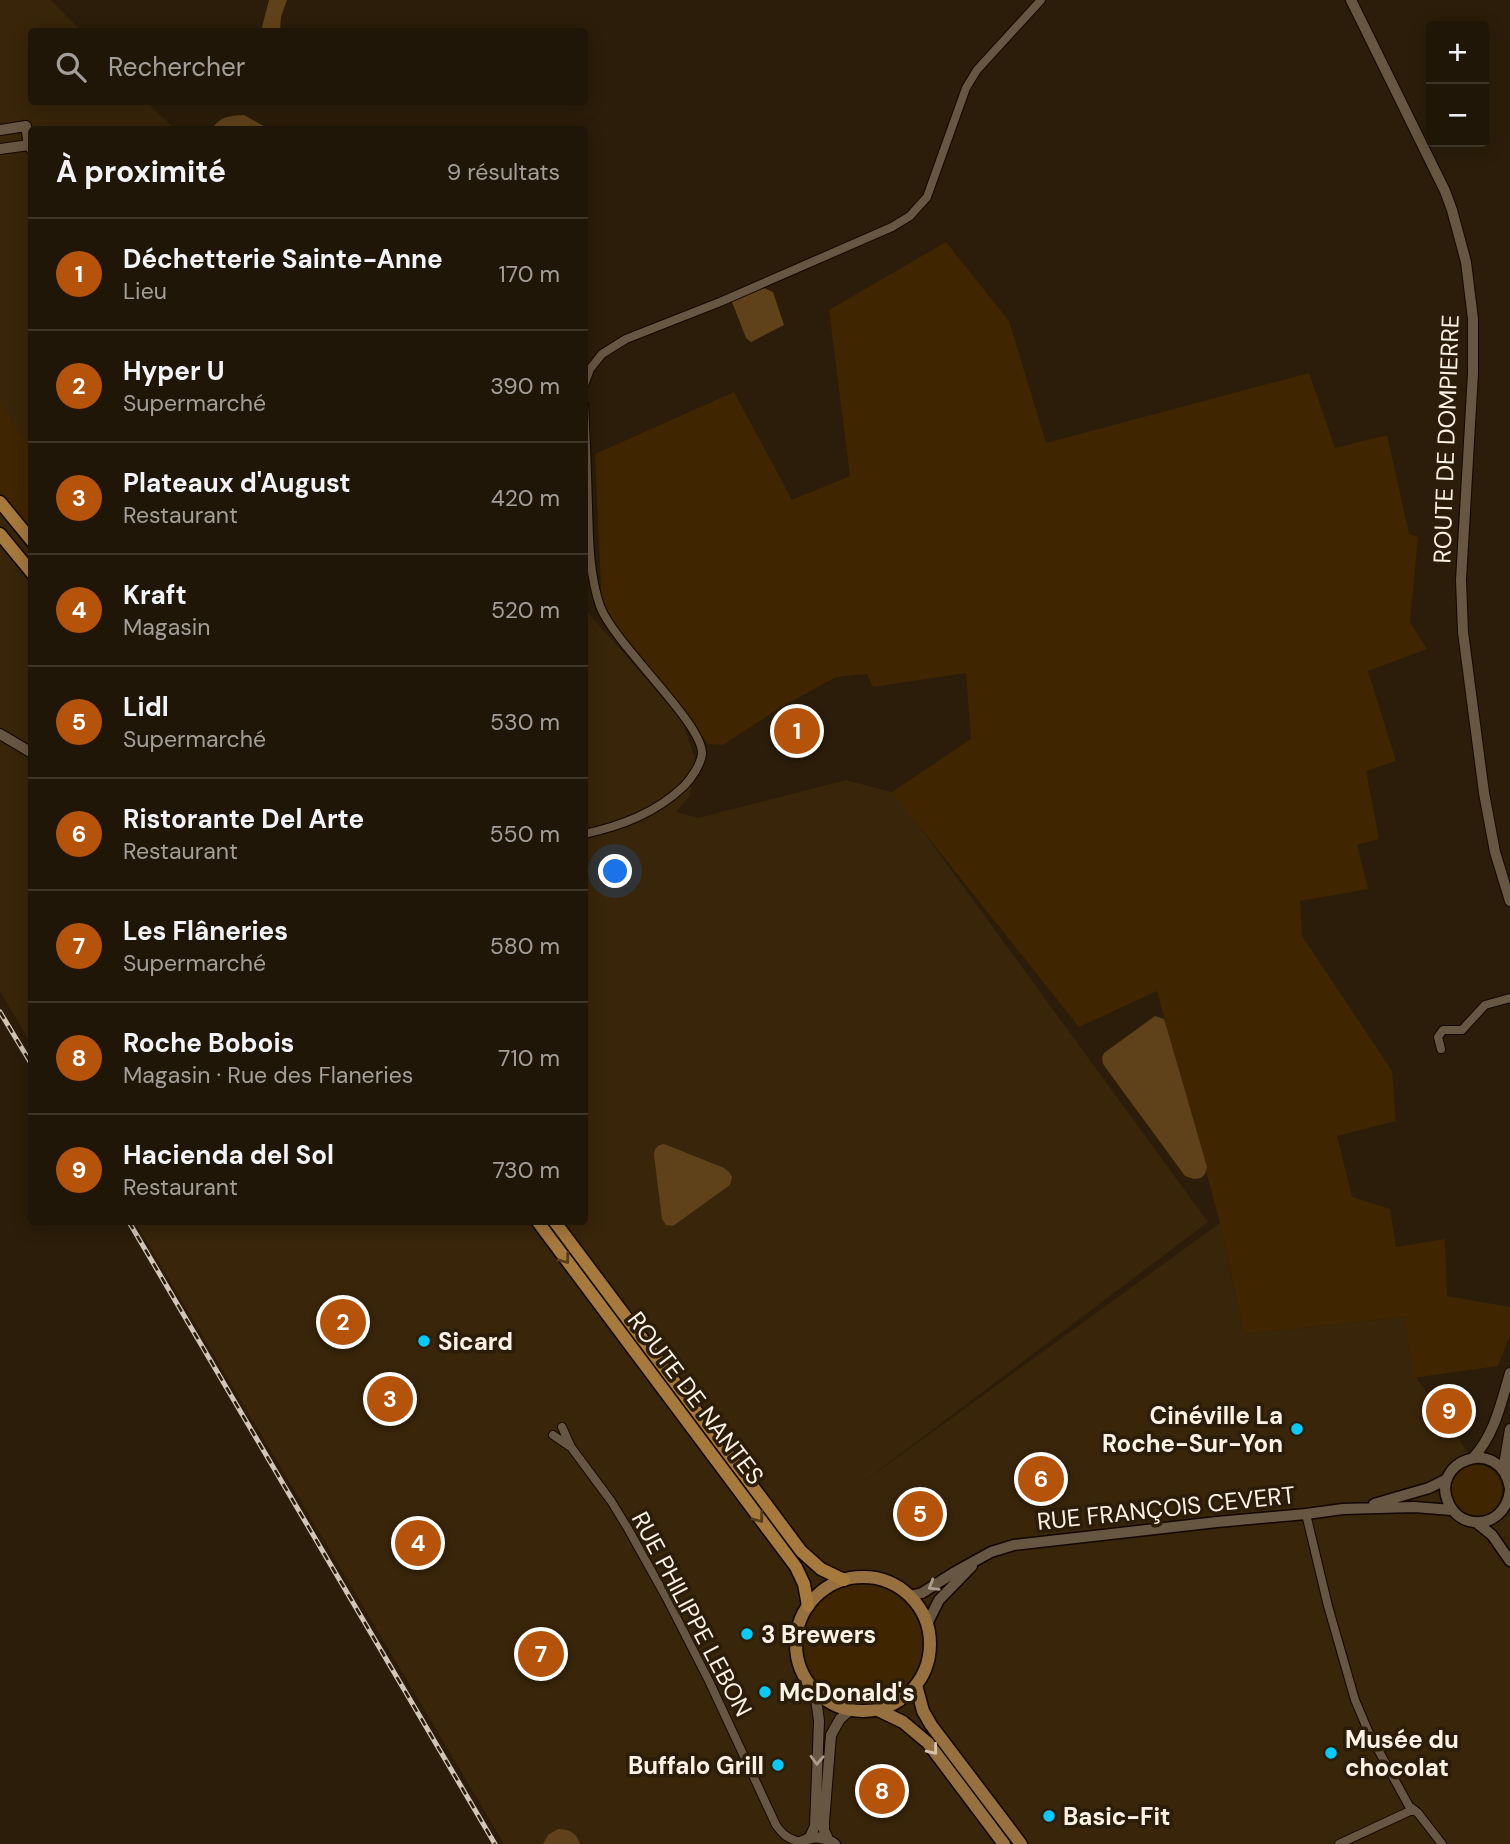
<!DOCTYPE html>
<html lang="fr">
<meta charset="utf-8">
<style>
:root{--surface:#201607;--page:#2d2315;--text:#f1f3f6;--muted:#a29f9b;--line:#3d3528;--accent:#b45309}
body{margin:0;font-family:"DM Sans",sans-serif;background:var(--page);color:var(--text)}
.controls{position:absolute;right:21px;top:21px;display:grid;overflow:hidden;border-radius:7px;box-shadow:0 4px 18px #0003}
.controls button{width:63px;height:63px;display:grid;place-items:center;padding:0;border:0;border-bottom:2px solid var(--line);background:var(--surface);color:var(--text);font:35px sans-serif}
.you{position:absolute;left:616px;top:872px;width:24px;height:24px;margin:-18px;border:5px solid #fff;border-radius:50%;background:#1a73e8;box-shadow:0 0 0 10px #1a73e833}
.badge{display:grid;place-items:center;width:46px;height:46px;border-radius:50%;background:var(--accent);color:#fff;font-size:23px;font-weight:700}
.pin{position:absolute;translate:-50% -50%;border:4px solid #fff;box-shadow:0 2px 7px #0006}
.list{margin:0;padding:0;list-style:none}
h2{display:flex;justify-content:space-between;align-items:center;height:91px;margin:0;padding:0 28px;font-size:30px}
h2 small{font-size:23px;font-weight:400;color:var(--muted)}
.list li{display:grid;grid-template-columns:46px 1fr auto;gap:21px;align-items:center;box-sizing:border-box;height:112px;padding:0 28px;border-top:2px solid var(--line)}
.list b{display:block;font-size:26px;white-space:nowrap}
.list p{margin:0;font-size:23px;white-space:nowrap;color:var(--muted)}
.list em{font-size:23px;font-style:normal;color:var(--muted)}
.icon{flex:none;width:38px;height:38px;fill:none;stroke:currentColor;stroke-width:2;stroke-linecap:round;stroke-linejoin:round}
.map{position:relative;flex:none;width:1510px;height:1844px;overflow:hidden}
.search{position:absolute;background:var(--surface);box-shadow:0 4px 18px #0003;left:28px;top:28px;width:560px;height:77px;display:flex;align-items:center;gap:18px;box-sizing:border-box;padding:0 24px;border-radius:7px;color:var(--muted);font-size:26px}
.panel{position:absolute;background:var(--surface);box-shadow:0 4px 18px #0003;left:28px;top:126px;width:560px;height:1099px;border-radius:7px}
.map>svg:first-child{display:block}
</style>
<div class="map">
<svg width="1510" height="1844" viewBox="0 0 1510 1844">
<rect width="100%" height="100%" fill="#2b1d09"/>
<path fill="#38250a" d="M0,0H51L81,31L32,32V102H147L174,129L32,130L31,1044L0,991Z
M585,609L682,720L695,759L690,796L676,812L698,818L846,780L895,793L1208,1222L858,1486L1220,1223L1244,1334L1406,1317L1413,1373L1510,1513V1844H504L135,1222H584Z"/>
<path fill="#3f2600" d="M946,242L1009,321L1046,443L1309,373L1335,448L1387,435L1409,534L1418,537L1410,622L1427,649L1368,671L1396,761L1366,771L1379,839L1357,845L1368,889L1300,901L1302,936L1392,1071L1396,1121L1337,1136L1352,1197L1390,1209L1396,1247L1445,1239L1447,1296L1510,1307V1335L1498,1366L1413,1378L1405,1317L1244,1334L1220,1223L1157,991L1079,1027L892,792L971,739L966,673L873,687L867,674L836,677L778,709L723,745L708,744L602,610L595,454L734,392L792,500L850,476L829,310Z
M0,401L31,452V529L0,490Z
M1452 1490a25 25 0 1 1 50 0a25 25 0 1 1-50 0Z
M804 1644a59 59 0 1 1 118 0a59 59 0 1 1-118 0Z"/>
<path fill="#5f4219" d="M269,0H287L281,17L280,31H261Z
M244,115L269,129H212C220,116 230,116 244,115Z
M764,288L773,292L784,325L751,342L746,338L732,302Z
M1155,1016L1164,1019L1166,1025L1207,1167L1205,1174L1201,1178L1194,1179L1185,1176L1103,1064L1102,1058L1104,1053Z
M664,1144L724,1168L729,1172L732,1177L730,1185L673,1226L666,1225L662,1219L654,1155C654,1149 657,1145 664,1144Z
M558,1829C569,1829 577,1833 580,1844H543L548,1835Z"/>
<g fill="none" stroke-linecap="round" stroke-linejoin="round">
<defs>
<path id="minor" d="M584,385L590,369L602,354L626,339L720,302L892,227L910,216L927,197L966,88L977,70L1041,0
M584,405C586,439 587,473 588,506C589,540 589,574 600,606C614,644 704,724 702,754C701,764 691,779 684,786C656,813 621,826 584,834
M1441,1049L1438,1037L1443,1030H1462L1485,1005L1510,998
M562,1427L571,1447L611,1501L627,1527L666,1597L709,1681L776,1825C783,1835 788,1839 801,1842
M553,1435L569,1446
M1306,1514L1328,1606L1355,1700L1369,1733L1409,1806L1418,1813L1442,1844
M1339,1844L1412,1810"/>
<path id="tertiary" d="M1351,0L1445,191L1452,210L1466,262L1473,319V373L1461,580L1463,632L1484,793L1495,852L1510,901
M0,130L26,126L29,145L32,150
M0,149L29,145
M0,734L32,753
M1473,1458C1495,1434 1501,1403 1510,1373
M1505,1472V1459L1510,1429
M810,1837L815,1826L819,1721L815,1692
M828,1839L824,1830V1822L831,1735L840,1719L849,1711
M798,1844C810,1835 822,1835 835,1844"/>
<path id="secondary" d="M1510,1488C1500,1434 1428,1461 1449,1504C1454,1514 1463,1521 1474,1522C1494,1524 1508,1509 1510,1490
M1374,1504L1429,1488L1447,1479
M1477,1523L1492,1535L1510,1561
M909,1596L922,1593L955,1572L991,1552L1014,1545L1217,1522L1306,1514L1343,1509L1414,1507L1452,1510
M927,1624L939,1600L972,1566"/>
<path id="primary" d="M796 1644a67 67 0 1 1 134 0a67 67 0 1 1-134 0Z
M916,1685L923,1711L931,1725L1021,1844
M878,1710L903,1722L928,1743L1004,1844"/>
<path id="trunk" d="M0,502L32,541
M0,534L32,573
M538,1222L796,1567L804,1584L808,1606
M555,1222L801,1551L821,1569L844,1580"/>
</defs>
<use href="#minor" stroke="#130600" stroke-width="10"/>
<use href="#tertiary" stroke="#130600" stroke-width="12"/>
<use href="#secondary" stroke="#130600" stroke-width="13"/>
<use href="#primary" stroke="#130600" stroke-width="15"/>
<use href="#trunk" stroke="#130600" stroke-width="15"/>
<use href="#minor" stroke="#675641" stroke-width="8"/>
<use href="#tertiary" stroke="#675641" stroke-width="10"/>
<use href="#secondary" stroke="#675641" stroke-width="10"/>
<use href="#primary" stroke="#96703e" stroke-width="12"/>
<use href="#trunk" stroke="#a6793d" stroke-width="12"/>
<defs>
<path id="rail" d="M0,1012L32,1065
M129,1222L495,1844"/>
</defs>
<use href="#rail" stroke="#d2c6b8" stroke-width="5"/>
<use href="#rail" stroke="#2b1d09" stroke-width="2.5" stroke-dasharray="8" stroke-linecap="butt"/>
</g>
<defs><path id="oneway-chevron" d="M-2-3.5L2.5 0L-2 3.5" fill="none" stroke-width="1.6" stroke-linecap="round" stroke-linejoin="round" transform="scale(1.75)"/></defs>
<g stroke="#563d1b">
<use href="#oneway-chevron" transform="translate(565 1259) rotate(53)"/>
<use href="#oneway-chevron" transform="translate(759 1518) rotate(53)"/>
</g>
<g stroke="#aa9c8b">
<use href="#oneway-chevron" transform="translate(933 1586) rotate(149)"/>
<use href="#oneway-chevron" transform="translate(817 1760) rotate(92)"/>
</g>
<use stroke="#d9c4ab" href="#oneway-chevron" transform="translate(933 1750) rotate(51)"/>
<g fill="#06cbf9" stroke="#2b1d09" stroke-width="2.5">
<circle cx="424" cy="1341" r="7"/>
<circle cx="1297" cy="1429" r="7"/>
<circle cx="747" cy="1634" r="7"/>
<circle cx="765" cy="1692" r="7"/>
<circle cx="1331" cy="1753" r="7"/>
<circle cx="778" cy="1765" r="7"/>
<circle cx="1049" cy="1816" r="7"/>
</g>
<g text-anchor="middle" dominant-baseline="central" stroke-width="7" stroke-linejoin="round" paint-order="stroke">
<g font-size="24" fill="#fdf2e6" stroke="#2b1d09">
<text transform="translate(1446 439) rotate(-88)">ROUTE DE DOMPIERRE</text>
<text transform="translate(696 1398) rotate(53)">ROUTE DE NANTES</text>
<text transform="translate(1166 1508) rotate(-6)">RUE FRANÇOIS CEVERT</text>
<text transform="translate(692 1614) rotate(62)">RUE PHILIPPE LEBON</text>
</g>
<g font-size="24" font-weight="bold" fill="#fdf2e6" stroke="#2b1d09" text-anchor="start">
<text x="438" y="1341">Sicard</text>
<text x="1283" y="1415" text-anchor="end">Cinéville La<tspan x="1283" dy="28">Roche-Sur-Yon</tspan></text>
<text x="761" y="1634">3 Brewers</text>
<text x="779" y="1692">McDonald's</text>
<text x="1345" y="1739">Musée du<tspan x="1345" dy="28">chocolat</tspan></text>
<text x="764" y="1765" text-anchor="end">Buffalo Grill</text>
<text x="1063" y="1816">Basic-Fit</text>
</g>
</g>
</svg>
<div class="controls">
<button>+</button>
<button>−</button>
</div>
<div class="you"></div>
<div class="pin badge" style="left:797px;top:731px">1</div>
<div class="pin badge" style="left:343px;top:1322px">2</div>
<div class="pin badge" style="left:390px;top:1399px">3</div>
<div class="pin badge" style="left:418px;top:1543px">4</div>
<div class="pin badge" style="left:920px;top:1514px">5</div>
<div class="pin badge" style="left:1041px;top:1479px">6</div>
<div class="pin badge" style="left:541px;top:1654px">7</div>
<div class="pin badge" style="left:882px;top:1791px">8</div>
<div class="pin badge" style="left:1449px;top:1411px">9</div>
<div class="search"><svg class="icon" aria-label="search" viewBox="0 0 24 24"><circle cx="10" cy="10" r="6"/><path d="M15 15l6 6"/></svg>Rechercher</div>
<section class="panel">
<h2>À proximité<small>9 résultats</small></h2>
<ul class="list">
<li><span class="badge">1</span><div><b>Déchetterie Sainte-Anne</b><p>Lieu</p></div><em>170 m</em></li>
<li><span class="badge">2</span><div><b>Hyper U</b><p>Supermarché</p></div><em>390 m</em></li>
<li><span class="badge">3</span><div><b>Plateaux d'August</b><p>Restaurant</p></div><em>420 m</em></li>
<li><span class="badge">4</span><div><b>Kraft</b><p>Magasin</p></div><em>520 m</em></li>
<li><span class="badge">5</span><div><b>Lidl</b><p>Supermarché</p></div><em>530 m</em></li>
<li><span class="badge">6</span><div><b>Ristorante Del Arte</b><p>Restaurant</p></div><em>550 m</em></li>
<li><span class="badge">7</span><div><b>Les Flâneries</b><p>Supermarché</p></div><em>580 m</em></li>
<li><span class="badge">8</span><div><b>Roche Bobois</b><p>Magasin · Rue des Flaneries</p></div><em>710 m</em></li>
<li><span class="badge">9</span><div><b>Hacienda del Sol</b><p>Restaurant</p></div><em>730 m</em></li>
</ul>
</section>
</div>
